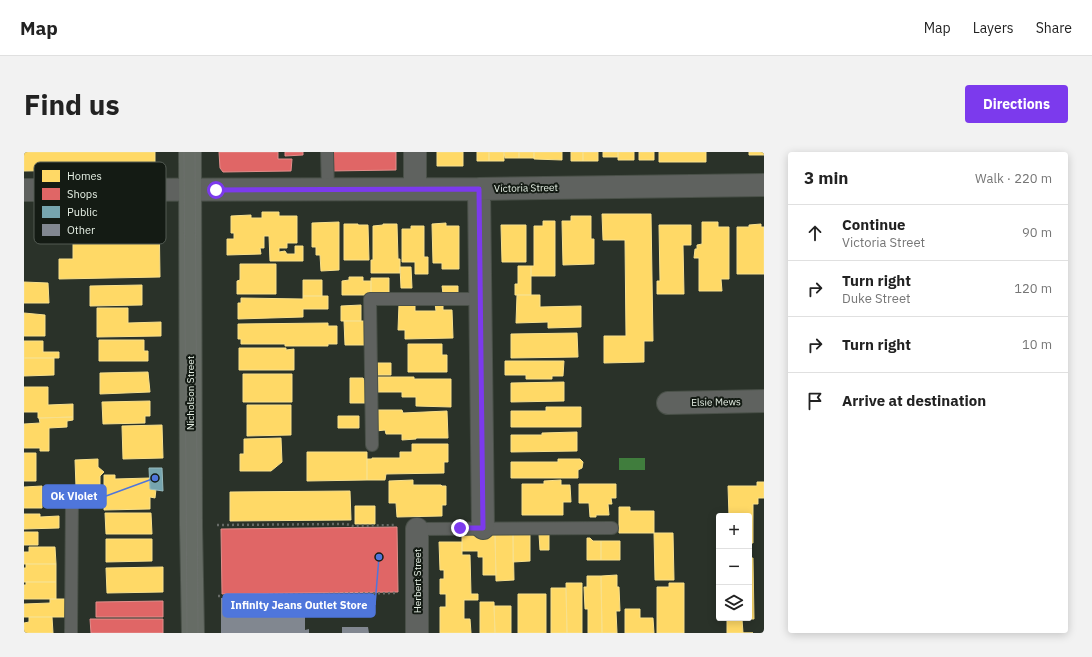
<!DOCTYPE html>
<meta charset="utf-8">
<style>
:root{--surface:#fff;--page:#f2f2f2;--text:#222;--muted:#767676;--line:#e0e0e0;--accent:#7c3aed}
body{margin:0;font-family:"IBM Plex Sans",sans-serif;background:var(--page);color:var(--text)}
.controls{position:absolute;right:12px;bottom:12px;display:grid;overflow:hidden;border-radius:4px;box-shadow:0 2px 10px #0003}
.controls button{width:36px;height:36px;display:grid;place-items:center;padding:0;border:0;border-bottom:1px solid var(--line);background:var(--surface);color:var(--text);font:20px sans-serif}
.stop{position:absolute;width:12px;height:12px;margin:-9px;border:3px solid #7c3aed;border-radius:50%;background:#fff}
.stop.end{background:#7c3aed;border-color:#fff;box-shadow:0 1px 4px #0008}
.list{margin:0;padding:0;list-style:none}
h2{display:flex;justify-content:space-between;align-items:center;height:52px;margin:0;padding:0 16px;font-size:17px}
h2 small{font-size:13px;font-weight:400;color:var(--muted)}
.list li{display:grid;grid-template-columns:26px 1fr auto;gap:12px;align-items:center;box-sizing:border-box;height:56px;padding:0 16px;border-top:1px solid var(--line)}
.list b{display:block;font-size:15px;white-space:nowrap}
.list p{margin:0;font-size:13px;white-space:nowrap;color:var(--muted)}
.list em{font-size:13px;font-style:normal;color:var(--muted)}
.icon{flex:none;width:22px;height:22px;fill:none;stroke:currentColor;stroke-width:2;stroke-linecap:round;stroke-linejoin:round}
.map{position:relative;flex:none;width:740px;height:481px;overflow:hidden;border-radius:4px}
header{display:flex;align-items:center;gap:24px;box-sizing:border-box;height:56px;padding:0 20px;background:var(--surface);border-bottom:1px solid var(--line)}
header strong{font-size:19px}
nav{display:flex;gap:22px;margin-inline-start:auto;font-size:14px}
.intro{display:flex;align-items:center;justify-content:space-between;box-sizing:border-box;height:96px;padding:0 24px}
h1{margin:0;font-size:28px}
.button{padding:10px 18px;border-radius:4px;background:var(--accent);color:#fff;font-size:14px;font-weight:700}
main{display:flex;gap:24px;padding:0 24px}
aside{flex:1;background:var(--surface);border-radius:4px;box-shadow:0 2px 10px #0003}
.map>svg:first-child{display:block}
</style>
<header>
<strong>Map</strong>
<nav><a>Map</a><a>Layers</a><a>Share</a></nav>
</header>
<div class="intro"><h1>Find us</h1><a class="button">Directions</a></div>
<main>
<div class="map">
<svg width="740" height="481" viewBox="0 0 740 481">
<rect width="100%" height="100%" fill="#2a3229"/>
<path fill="#407d3d" d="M595,306H621V318H595Z"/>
<path fill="#ffd966" stroke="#f8e08c" d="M0,0H131V17L0,19Z
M413,0H439V14H413Z
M453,0H465V9H453Z
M465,0H480V9H465Z
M480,0H495V6H481Z
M495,0H510V6H495Z
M510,0H538V8L510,7Z
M547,0H559V9H547Z
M559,0H574V9H559Z
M579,0H594V5H579Z
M594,0H610V8H594Z
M615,0H630V8H615Z
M635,0H682V10H635Z
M725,0H740V3H725Z
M135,57L136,125L35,127V107H49V58H76V63H84V58Z
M238,60H255V64H273V91H263V96H255V100L261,99L263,102H271V94H279V109H246L245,84H240V96H236L237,102L203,103V87H210V81H207V64L227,63V66H238Z
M578,62H627L629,189H620V210L580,211V184H602L601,88H579Z
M547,64H567V87H570V112L539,113L538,69H547Z
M519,69H531V124H507V114H510V74H519Z
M315,70V118L297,119L296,103H292V95H288V71Z
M678,70H694V75H705V127H697L698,139H675V106H670L671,97H673V93L678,92Z
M422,71V74H435V117H418V111H409L408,72Z
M320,72H334V73H344L345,108H320Z
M359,72H373L374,107H376V121H347V108H349V74L359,73Z
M737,72V75H740V122H713V75H725V73Z
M477,73H502V110H478Z
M635,73H667V93H659L660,142H633V129H636Z
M387,74H400V105H404V122H391V110H378V77H387Z
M216,112H252V142H213V129L216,128Z
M494,114H507V143H491V132H494Z
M376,115H387L388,136H377Z
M325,125H339V129H347V143H318V129L325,128Z
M347,126H365V143H347Z
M279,128H298V144H279Z
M0,130L24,131L25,151H0Z
M118,133V153L66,154V134Z
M418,134H434V142H419Z
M493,143H516V155L557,154V175L524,176V170L492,171Z
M279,144H304V157H279V165L214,167V151H217V146L279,147Z
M411,151H419V158H428L429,186L381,187V178H374L375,152H391V159H412Z
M337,153V169H317V154Z
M73,156H104V171L137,170V184L73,185Z
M0,161L21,163V184H0Z
M320,169H342V193H321Z
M304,171V174H313V192H304V194H261V192H217V187H214V172Z
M553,181L554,205L487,206V182Z
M75,188H120V199H124V209H75Z
M0,189H19V200H35V206H0Z
M384,192H418V203H423V220H384Z
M215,196H262V198L270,197V218H215Z
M0,206H30V223L0,224Z
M481,209H540L539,224H528V227H502V223H481Z
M352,211H367V223H352Z
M124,220L126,240L76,242V221Z
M219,222H268V250H219Z
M354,225H390V227H427V255L392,254V245H378V240H354Z
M326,226H339L344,235L343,251H326Z
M540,230V249L487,250V231Z
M0,235H24V253L49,252V265L15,266H14V260H0Z
M126,249V264H121V271L79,272L78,250Z
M223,253H267V283L223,284Z
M522,255H557V275H487V259H522Z
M352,258H378L379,261L423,259L424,286H392V287L378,288V282H362L361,278L352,279Z
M314,264H335V276H314Z
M49,265V268L43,269V275L25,276V299H16V296H0V272L16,271L15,266Z
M138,273L139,306L99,307L98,274Z
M553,280V299L487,300V283H518V281Z
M257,286L258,310L247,319H216V302H220V287Z
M388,292H424V310H420V321L362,322L361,328H343V307H348V306H376V300H388Z
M283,300H343V328L283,329Z
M0,301H12V329H0Z
M74,307V315L80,320L76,324V335H52L51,308Z
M534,307H556L559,310L558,316L554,318V326H487V310H534Z
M80,323H91V327L126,326V337H132L131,346L126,345V357L80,358Z
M389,328V333H417L418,334H422V353H418V364L373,365L372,351H365V329Z
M537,328V333H546L547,350H539V363H498V332H520V329Z
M733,330H740V346H734V352H729V391H725V364H705L704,334H733Z
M555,332H592V346H587L588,352H584L585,363H572V365H566L565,351H555Z
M18,334V356H0V335Z
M326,339L327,368L206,369V340Z
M331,354H351V372H331Z
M595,355H606V359H630V381H595Z
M81,361H127L128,382H82Z
M0,362H16V365L35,364V376L0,377Z
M0,380H14V393H0Z
M489,381H506V409L489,410Z
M489,381L490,428L472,429L471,382Z
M630,381H649L650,428H631Z
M438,382H471L472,423H459V405H454V399H438Z
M515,382H525V398H516Z
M563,386H566L569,389H577V408H563Z
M82,387H128V409L82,410Z
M577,389H596V408H577Z
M415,390H438V403H446L447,442H454V448H440V467H446L447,481H416V455H422V442H416V427H420V418H416Z
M5,395H31L32,412H0V400H5Z
M725,406H729L730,467H718L719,481H729H703V467L725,466Z
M2,412H32V430H0V416H2Z
M139,415V440L83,441L82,416Z
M593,423V435H595L596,459H592L593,481H578L577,424Z
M563,424H577L578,481H564V457H561L560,435H563Z
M2,430H32V447H0V433H2Z
M542,431H558V481H543Z
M645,431H660V481H633V435H645Z
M527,436H542L543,481H527Z
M494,442H522V481H494Z
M26,447H43V465H0V452L26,451Z
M456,450H470L471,481H456Z
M470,454H487V481H471Z
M601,457H616V466H629L630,481H601Z
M5,465H28L29,481H0V471L5,470Z"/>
<path fill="#e06666" stroke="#e28f8c" d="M195,0H254V7H268L267,19L199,20L196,16Z
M261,0H279V3L261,4Z
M306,0H372V18L306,19Z
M373,375L374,440L198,442L197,377Z
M139,449V465H72V450Z
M66,467H139V481H67Z"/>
<path fill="#76a5af" stroke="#98bcbf" d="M125,316H138L139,339L126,337Z"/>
<path fill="#818790" d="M281,445V478L285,477V481H197V446Z
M318,475H344L345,481H318Z"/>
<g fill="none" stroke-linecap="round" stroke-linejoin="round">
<defs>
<path id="service" d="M303,0L304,37
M348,293L346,147H456
M393,377L588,376
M47,481L48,346"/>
<path id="minor" d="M391,0V37
M455,37L459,376
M0,38L455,37L740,33
M644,251L740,249
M393,377V481"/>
<path id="primary" d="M166,0L167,373L169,481"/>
</defs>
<use href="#service" stroke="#495048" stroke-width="14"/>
<use href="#minor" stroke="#495048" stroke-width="24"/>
<use href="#primary" stroke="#495048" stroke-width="24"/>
<path stroke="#666a66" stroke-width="2.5" stroke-dasharray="2 3" stroke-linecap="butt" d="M193,373L322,372L329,374L372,373
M194,444L372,441"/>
<use href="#service" stroke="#5f625f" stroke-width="12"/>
<use href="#minor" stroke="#5f625f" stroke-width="22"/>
<use href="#primary" stroke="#666c65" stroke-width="22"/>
<path stroke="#6b6f6b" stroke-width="1" d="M160,0L163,481
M171,0L174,481"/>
</g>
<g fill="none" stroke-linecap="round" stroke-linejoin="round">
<path stroke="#7c3aed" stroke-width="5" d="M192,38L455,37L459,376H436"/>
</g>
<g text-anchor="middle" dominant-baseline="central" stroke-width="4" stroke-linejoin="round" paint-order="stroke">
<g font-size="10" fill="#e6f0e5" stroke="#141b14">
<text transform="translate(502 36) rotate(-1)">Victoria Street</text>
<text transform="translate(166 241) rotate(-90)">Nicholson Street</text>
<text transform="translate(692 250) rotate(-1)">Elsie Mews</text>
<text transform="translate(393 429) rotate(-90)">Herbert Street</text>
</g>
</g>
<rect x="10" y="10" width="132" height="82" rx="6" fill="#141b14" stroke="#535b53" stroke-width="1"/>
<rect x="18" y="18" width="18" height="12" fill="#ffd966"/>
<rect x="18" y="36" width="18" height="12" fill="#e06666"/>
<rect x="18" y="54" width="18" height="12" fill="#76a5af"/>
<rect x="18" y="72" width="18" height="12" fill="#818790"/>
<g font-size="11" fill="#e6f0e5">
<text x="43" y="28">Homes</text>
<text x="43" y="46">Shops</text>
<text x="43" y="64">Public</text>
<text x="43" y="82">Other</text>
</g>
<path fill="none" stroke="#4f76db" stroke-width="1.5" d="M131 326L82 344M355 405L351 453"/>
<g fill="#4f76db" stroke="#141b14" stroke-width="1.5">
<circle cx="131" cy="326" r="4"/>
<circle cx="355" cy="405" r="4"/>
</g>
<g fill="#4f76db" stroke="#4f76db" stroke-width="1.5">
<rect x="19" y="333" width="63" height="23" rx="4"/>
<rect x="199" y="442" width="152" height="23" rx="4"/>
</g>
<g font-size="11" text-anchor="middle" font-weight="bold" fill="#fff">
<text x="50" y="348">Ok Violet</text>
<text x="275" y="457">Infinity Jeans Outlet Store</text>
</g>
</svg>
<div class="controls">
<button>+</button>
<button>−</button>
<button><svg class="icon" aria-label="layers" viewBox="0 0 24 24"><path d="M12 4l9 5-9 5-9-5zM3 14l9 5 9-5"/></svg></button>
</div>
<div class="stop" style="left:192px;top:38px"></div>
<div class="stop end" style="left:436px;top:376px"></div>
</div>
<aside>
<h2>3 min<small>Walk · 220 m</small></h2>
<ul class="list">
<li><svg class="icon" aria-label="ahead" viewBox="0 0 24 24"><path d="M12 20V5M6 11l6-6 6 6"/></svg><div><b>Continue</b><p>Victoria Street</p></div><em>90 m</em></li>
<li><svg class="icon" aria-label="right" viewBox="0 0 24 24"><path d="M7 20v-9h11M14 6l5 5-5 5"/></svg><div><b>Turn right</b><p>Duke Street</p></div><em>120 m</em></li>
<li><svg class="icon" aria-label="right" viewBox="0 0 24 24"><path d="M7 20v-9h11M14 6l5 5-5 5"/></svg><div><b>Turn right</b></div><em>10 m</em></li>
<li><svg class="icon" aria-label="arrive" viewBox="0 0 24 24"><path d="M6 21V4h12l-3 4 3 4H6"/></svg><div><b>Arrive at destination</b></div></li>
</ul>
</aside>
</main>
